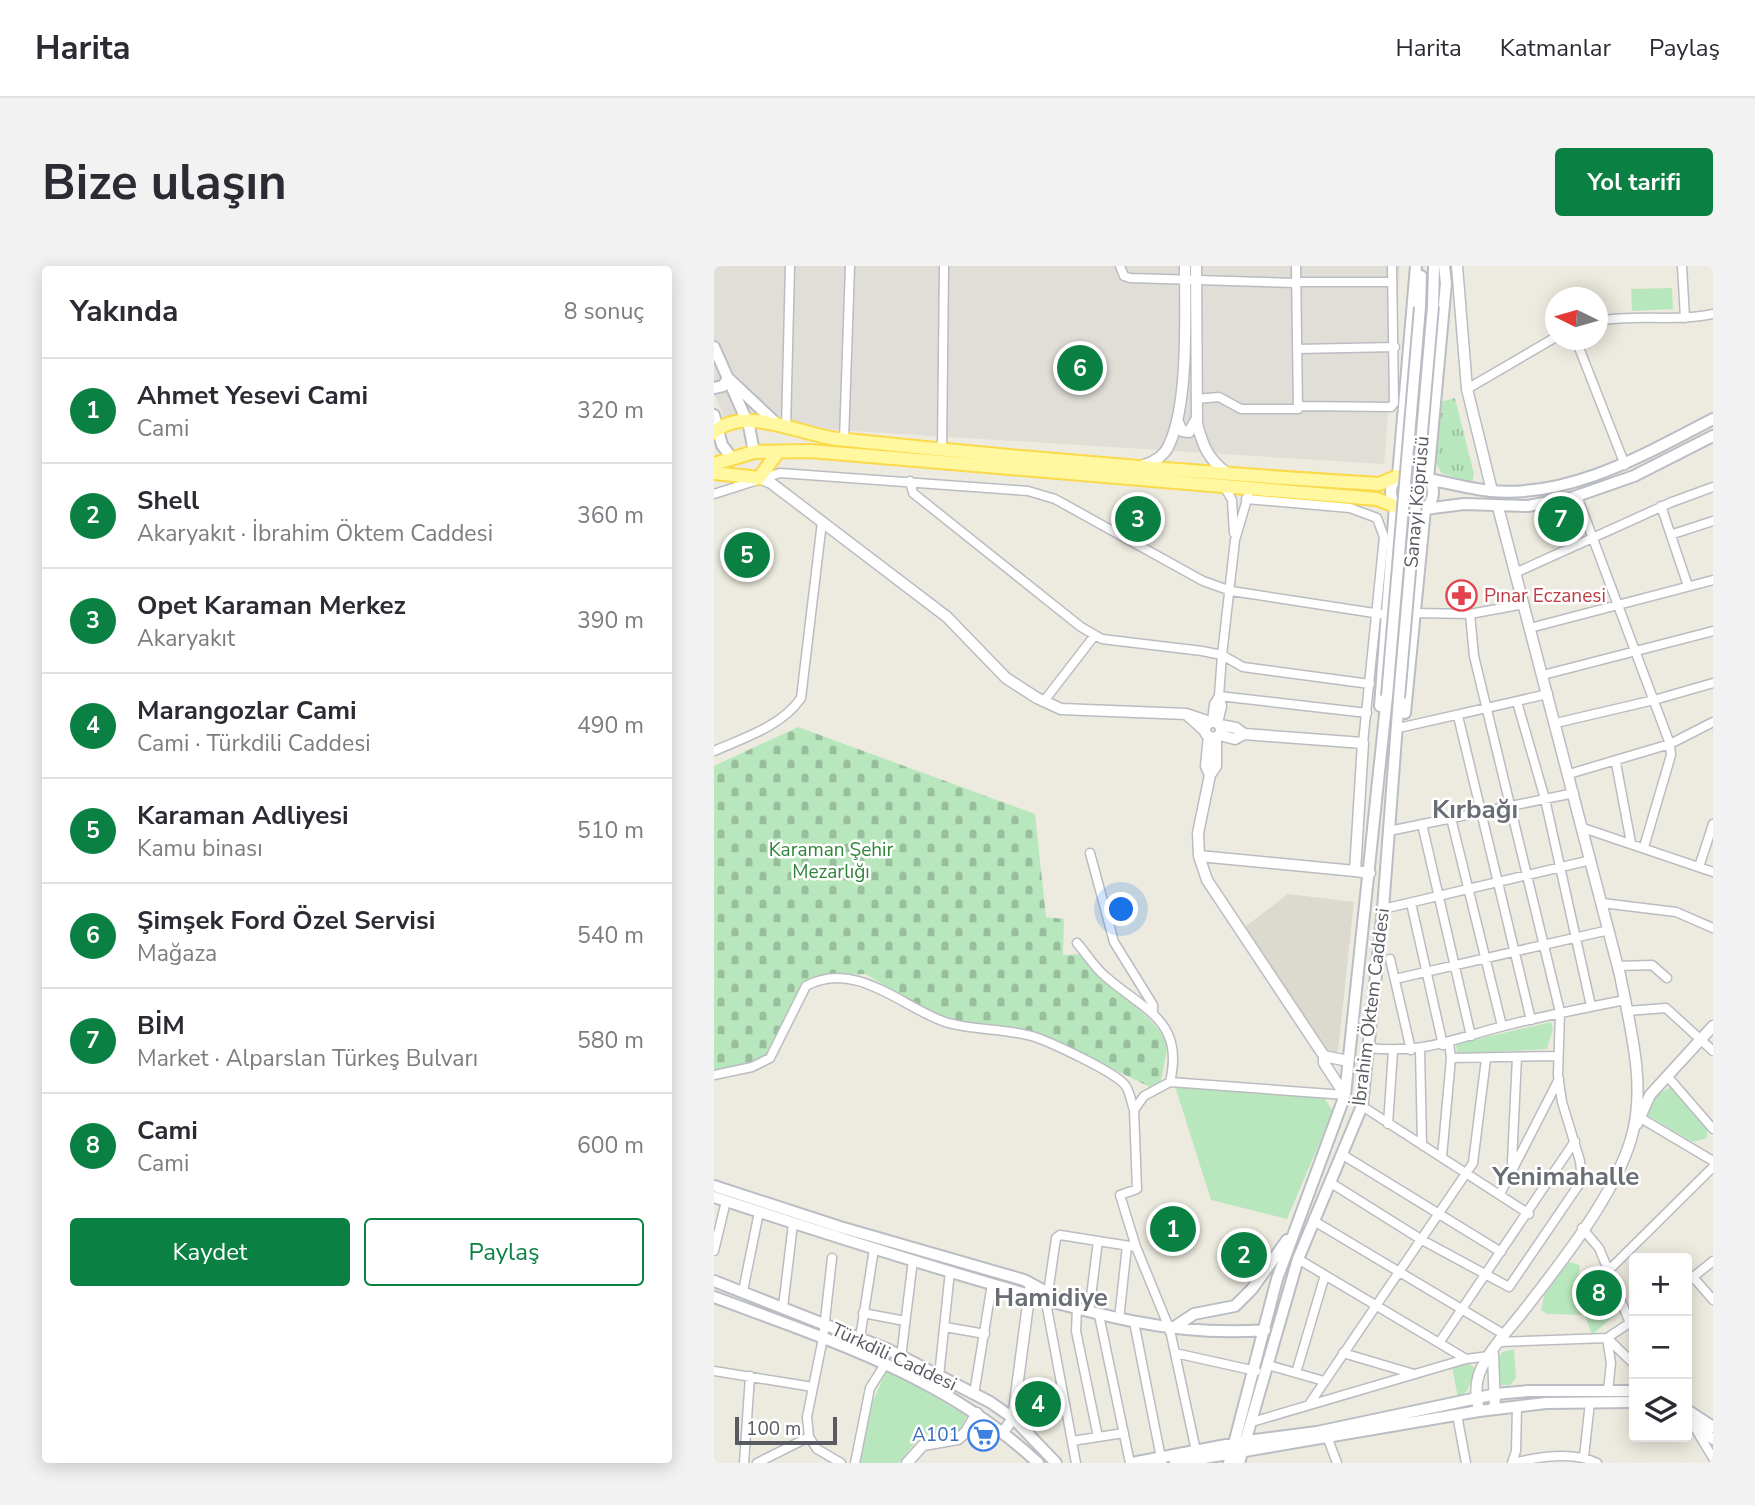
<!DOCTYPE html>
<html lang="tr">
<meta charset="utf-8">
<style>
:root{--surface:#fff;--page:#f2f2f3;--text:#2b2b33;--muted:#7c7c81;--line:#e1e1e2;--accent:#0b8043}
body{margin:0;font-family:"Nunito Sans",sans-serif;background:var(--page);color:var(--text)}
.controls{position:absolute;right:21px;bottom:21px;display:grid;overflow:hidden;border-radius:7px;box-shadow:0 4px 18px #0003}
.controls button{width:63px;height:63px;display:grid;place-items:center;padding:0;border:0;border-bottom:2px solid var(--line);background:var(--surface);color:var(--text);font:35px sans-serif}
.compass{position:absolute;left:831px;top:21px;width:63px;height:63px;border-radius:50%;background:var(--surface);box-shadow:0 4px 18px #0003;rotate:275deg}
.scale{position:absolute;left:21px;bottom:18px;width:102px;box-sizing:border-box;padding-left:7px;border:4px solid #585b61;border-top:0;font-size:19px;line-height:24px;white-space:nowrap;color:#585b61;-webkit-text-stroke:5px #fff;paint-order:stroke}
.you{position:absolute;left:408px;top:644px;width:24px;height:24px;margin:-18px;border:5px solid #fff;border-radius:50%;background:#1a73e8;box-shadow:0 0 0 10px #1a73e833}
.badge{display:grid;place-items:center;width:46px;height:46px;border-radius:50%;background:var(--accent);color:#fff;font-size:23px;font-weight:700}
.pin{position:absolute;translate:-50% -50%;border:4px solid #fff;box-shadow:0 2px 7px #0006}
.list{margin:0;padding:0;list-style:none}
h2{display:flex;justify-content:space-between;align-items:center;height:91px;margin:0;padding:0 28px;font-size:30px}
h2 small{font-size:23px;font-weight:400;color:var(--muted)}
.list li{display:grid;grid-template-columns:46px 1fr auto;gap:21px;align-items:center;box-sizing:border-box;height:105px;padding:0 28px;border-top:2px solid var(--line)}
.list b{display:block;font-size:26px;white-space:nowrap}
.list p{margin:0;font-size:23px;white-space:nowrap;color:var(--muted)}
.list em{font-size:23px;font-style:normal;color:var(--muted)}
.actions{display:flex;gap:14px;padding:21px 28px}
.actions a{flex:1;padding:16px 0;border:2px solid var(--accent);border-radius:7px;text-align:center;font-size:24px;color:var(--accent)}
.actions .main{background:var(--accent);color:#fff}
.icon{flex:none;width:38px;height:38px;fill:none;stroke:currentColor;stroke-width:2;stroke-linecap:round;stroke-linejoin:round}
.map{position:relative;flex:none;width:999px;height:1197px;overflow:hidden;border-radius:7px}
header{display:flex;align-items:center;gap:42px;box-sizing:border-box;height:98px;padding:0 35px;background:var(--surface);border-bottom:2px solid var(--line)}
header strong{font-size:33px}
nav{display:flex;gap:38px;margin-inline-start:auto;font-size:24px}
.intro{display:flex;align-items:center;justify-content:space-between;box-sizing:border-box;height:168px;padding:0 42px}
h1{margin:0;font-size:49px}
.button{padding:18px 32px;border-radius:7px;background:var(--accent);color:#fff;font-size:24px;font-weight:700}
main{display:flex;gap:42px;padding:0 42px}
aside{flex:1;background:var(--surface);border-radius:7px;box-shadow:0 4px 18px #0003}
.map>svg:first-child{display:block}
</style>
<header>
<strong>Harita</strong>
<nav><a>Harita</a><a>Katmanlar</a><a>Paylaş</a></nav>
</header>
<div class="intro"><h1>Bize ulaşın</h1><a class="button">Yol tarifi</a></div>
<main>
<aside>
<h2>Yakında<small>8 sonuç</small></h2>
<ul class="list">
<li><span class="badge">1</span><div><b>Ahmet Yesevi Cami</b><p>Cami</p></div><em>320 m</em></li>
<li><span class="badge">2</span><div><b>Shell</b><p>Akaryakıt · İbrahim Öktem Caddesi</p></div><em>360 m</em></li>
<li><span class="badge">3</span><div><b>Opet Karaman Merkez</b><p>Akaryakıt</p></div><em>390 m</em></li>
<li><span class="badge">4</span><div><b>Marangozlar Cami</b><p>Cami · Türkdili Caddesi</p></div><em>490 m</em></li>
<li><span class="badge">5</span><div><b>Karaman Adliyesi</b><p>Kamu binası</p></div><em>510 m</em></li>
<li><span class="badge">6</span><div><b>Şimşek Ford Özel Servisi</b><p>Mağaza</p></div><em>540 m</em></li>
<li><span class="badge">7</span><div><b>BİM</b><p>Market · Alparslan Türkeş Bulvarı</p></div><em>580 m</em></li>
<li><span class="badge">8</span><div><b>Cami</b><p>Cami</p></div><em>600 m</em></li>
</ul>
<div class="actions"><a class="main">Kaydet</a><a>Paylaş</a></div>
</aside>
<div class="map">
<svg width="999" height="1197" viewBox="0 0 999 1197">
<defs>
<pattern id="grass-tufts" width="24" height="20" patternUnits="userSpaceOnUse" patternTransform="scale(1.75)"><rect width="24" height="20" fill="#b9e7bd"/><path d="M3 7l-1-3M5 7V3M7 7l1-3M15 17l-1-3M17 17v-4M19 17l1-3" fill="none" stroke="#99be9d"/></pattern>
<pattern id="cemetery-stones" width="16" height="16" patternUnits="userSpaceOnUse" patternTransform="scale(1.75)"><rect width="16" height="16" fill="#b9e7bd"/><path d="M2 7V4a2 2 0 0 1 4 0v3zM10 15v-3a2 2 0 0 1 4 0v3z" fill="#99be9d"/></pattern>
</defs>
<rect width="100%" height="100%" fill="#edebdf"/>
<path fill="#e0ded7" d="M0,0H686L670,198L12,157L0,127Z"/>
<path fill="#dcdace" d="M574,628L640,636L624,785L608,789L528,663Z"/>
<path fill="url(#grass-tufts)" d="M741,132L760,208L758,217L727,207L722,196L726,136Z"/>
<path fill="url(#cemetery-stones)" d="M84,461L321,548L332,651L350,653L349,689L369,688C391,726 433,740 454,777L447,815L436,821L334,771L229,753L151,708L107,710L87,718L63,772L45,798L0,804V500Z"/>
<path fill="#b9e7bd" d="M958,22L959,43L918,45L917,23Z
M837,756L839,763L833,783L743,788L742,778Z
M461,820L610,832L619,845L573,953L497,934Z
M957,821L993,863V872L979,876L931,848L942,829Z
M855,996L866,999L863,1024L873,1042L883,1043L897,1037L901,1049L878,1069L871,1049L833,1048L827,1044L831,1026Z
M800,1083L802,1112L796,1119H784L783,1097L788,1086Z
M756,1098L761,1102L754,1124L744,1132L738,1101Z
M173,1103L253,1150L244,1167L207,1169L185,1197H146L154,1146Z"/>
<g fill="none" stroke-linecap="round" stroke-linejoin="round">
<defs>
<path id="minor" d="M406,0L410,10L416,12L581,17
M968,0L971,52
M581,16H678
M884,55C922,48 961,56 999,48
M862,74L911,199
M583,83L681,81
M753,123L842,71
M482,133L505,131L527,143H584L582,0
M584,140L677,141L680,137L678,0
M72,163L76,0
M130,174L136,0
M228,184L230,0
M196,215L199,227L367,361L388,373L488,385L508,389L529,401L656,418
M510,220L518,234L520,267
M0,228L66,207L314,225L341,233L489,315L517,325L673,349
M863,230L956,478L957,489L930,581
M532,233L636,242L663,252L670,271L649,477
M947,240L974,320
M959,268L999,255
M801,307L958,236L999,221
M701,347L756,348L810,338
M816,362L999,314
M829,409L999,365
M505,430L653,447
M330,435L381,369
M803,436L831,533L877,740
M744,450L817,754
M498,456L500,438L505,430
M504,457L508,440L505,430L508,389L521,274L534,230
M842,457L940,434L999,417
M689,461L834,428
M0,485C30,472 68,460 87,432L108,256
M902,497L917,577
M855,508L956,478L999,456
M737,552L788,760
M708,558L757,770
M869,562L999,606
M675,565L860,527
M376,587L400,676L439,739V746
M985,601L999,558
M697,637L729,779
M888,637L962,646L999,662
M669,643L877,594
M363,677C372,687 380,701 391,710C429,744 471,754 456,816
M676,693L697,784
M904,700L938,699L953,712
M681,713L895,664
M913,745L952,742L999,785
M654,782C711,788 738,773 790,760C830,750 870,742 911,734
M706,783L708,879
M737,792L843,790
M0,809L38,801L56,792L92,720C141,693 188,741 231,756C260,765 293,762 321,771C338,777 401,806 411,819C416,825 417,836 420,844
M954,811L999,863
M648,840L815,948
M925,851L999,895
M674,858L679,785
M629,889L787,986
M728,891L737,792L735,777
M798,896L803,791
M617,917L708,974L795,1021L868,914L866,895L848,836L844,809L846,746L760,390L756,348
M786,928L845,813
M600,955L791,1069
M868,962L885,982L916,1057
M0,985L12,935
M118,992L109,1072L93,1151L95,1171L103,1183L127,1197
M584,993L752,1093L775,1090
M894,1005L999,901
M979,1011L999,1034
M973,1016L999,995
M29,1025L45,946
M334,1027L342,972L346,969L422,981
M331,1031L362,1197
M69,1041L79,958
M363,1042L362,1065L384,1171
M375,1046L384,975
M149,1047L191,1055
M385,1049L416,1197
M405,1053L413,980
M420,1056L448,1197
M231,1061L271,1068
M146,1072L160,983
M786,1076L893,1072L920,1098
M725,1077L861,875
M461,1087L542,1105
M629,1087L700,1108
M187,1091L199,994
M554,1099L610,1115
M0,1105L99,1121
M582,1107L611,1009
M225,1110L236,1005
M894,1125L897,1097L893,1072L920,1054
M260,1128L278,1018
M596,1137L759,897L772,793
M743,1149L752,1197
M538,1156L752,1093
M981,1162L999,1192
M614,1173L623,1197
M358,1175L410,1167
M482,1185L456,1064L422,981L406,929L423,923L420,844L430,830L456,816L631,829
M870,1191L876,1136
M30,1197L36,1110
M43,1197L95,1171
M141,1197L156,1122L172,1097
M798,1197L802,1185L803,1140
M799,1197C823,1191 860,1185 883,1197"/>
<path id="tertiary" d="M482,0L483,158C489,180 494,193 512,206
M743,0L753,123L778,225
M463,154L468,165L475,166L482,154
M430,199C440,196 451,189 455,179C475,137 471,48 471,0
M45,212L57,217L233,351L292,412L323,432L347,443L472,448L496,456
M472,448L491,465
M491 464a8 8 0 1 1 16 0a8 8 0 1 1-16 0Z
M506,459L522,462L530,468
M505,469L521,473L530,468L649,477L641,605L656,607
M495,470L492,500L496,509
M502,471V500L496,509L484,567L485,590L493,614L610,790V797L631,829
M485,590L641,605
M610,790L634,795
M923,858L936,829L999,760
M779,1088L781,1143
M765,1145C762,1133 761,1120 765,1108C774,1084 796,1063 811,1043C847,997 901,928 917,873C933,821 916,761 906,709L784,241
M290,1165L299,1152L316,1023
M193,1197L209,1179L244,1173L252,1166L263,1147"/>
<path id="secondary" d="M730,0L732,17L714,213C735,217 756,223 777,225C857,232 931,188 999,153
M719,40L720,0
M706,41L707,10
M0,81L35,160L40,186
M0,122L9,120L14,112L65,160
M0,149L8,179L17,191
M677 226a21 21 0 1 1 42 0a21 21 0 1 1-42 0Z
M684,210L702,0
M666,440L681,240
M691,447L711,243L750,238L814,240L857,232L920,210L999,170
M0,920L126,961L310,1014L345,1033
M0,931C88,960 176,988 264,1014C361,1042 449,1072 551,1064
M0,1015L173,1083L276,1136L299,1152L342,1197
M0,1031C115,1074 233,1111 324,1197
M456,1064L480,1048L521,1040L538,1023L573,974
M973,1144L999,1161
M973,1155L999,1173
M418,1197L533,1175L603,1166L782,1128L814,1125H920
M461,1197L765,1145L832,1137L920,1136
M515,1197L563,1013L631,829L673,430
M525,1197L584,993L648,840L669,643L685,432"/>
<path id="primary" d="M0,166C31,139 88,169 123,173C303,192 484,207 665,218L684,210
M0,198L40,186L96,185L663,233L681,240
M0,207L45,212
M45,212L64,186"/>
</defs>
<use href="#minor" stroke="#babcc2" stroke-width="11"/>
<use href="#tertiary" stroke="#babcc2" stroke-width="13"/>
<use href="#secondary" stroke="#babdc4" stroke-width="14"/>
<use href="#primary" stroke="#fbd949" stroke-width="16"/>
<use href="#minor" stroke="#fff" stroke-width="8"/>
<use href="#tertiary" stroke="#fff" stroke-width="10"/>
<use href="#secondary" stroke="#fff" stroke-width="10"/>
<use href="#primary" stroke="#fff8a1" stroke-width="12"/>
<defs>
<path id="secondary-bridge" d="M673,430L706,41
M685,432L719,40"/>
</defs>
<use href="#secondary-bridge" stroke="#babdc4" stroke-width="14" stroke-linecap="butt"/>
<use href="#secondary-bridge" stroke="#fff" stroke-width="10"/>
</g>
<defs>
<symbol id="pharmacy-ring" viewBox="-11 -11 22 22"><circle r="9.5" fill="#fff" stroke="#e0444e" stroke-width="1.5"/><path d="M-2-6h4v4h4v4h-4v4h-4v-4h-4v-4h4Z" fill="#e0444e"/></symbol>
<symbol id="supermarket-ring" viewBox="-11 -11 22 22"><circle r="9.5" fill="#fff" stroke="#3f7fe0" stroke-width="1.5"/><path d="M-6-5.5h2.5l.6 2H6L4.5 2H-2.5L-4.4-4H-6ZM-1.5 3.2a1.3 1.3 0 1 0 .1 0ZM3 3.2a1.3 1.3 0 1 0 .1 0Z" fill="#3f7fe0"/></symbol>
</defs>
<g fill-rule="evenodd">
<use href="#pharmacy-ring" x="730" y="312" width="35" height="35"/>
<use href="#supermarket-ring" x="252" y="1152" width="35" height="35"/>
</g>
<g text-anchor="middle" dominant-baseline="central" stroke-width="5" stroke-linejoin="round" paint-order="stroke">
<g font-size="19" fill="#585b61" stroke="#fff">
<text transform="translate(703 236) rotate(-85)">Sanayi Köprüsü</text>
<text transform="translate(657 741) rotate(-83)">İbrahim Öktem Caddesi</text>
<text transform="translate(180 1091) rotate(25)">Türkdili Caddesi</text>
</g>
<g font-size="19" fill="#be3a42" stroke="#fff" text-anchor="start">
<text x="770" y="330">Pınar Eczanesi</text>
</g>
<g font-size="19" fill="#2e8439" stroke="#fff">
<text x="117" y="584">Karaman Şehir<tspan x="117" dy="22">Mezarlığı</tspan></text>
</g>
<g font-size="19" fill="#366cbe" stroke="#fff" text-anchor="end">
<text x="246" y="1169">A101</text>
</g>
<g font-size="26" font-weight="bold" fill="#696d74" stroke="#fff">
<text x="761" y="543">Kırbağı</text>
<text x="852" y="910">Yenimahalle</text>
<text x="337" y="1031">Hamidiye</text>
</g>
</g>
</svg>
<div class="controls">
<button>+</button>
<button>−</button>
<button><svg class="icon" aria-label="layers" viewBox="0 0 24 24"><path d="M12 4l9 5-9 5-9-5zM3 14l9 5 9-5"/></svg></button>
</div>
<svg class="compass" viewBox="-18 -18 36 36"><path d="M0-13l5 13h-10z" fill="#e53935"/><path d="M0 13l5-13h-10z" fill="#7c7c81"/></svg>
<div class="scale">100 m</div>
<div class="you"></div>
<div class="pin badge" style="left:459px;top:963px">1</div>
<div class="pin badge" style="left:530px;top:989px">2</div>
<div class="pin badge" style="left:424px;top:253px">3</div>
<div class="pin badge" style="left:324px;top:1138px">4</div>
<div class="pin badge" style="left:33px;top:289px">5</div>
<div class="pin badge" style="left:366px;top:102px">6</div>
<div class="pin badge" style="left:847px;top:253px">7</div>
<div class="pin badge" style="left:885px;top:1027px">8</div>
</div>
</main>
